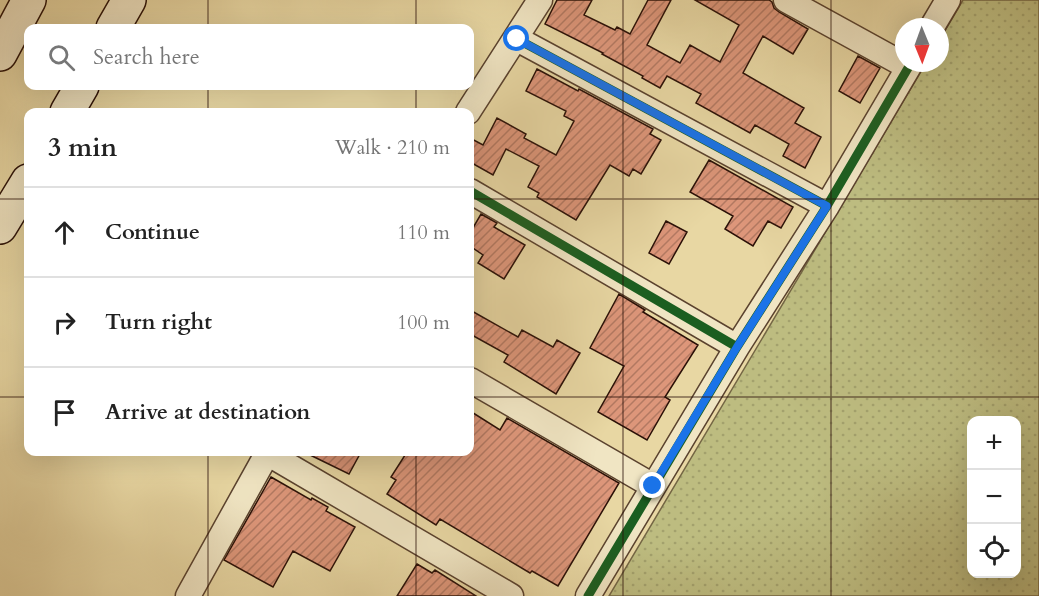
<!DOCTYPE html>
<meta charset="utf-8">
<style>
:root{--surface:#fff;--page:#f2f2f2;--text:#222;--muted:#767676;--line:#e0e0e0}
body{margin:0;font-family:Cardo,serif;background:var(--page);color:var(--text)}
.controls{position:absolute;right:18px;bottom:18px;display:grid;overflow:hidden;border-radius:12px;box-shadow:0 6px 24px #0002}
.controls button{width:54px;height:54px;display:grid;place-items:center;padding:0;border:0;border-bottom:2px solid var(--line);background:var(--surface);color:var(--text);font:30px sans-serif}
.compass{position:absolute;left:895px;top:18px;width:54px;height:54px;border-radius:50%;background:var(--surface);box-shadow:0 6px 24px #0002;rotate:179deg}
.stop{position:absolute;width:18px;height:18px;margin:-14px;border:4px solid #1a73e8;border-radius:50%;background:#fff}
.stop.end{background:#1a73e8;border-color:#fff;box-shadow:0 2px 6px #0008}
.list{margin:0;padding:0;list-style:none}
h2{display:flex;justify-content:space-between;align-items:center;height:78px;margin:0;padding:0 24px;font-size:26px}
h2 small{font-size:20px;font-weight:400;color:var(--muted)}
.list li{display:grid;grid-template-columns:39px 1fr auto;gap:18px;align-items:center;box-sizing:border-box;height:90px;padding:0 24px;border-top:2px solid var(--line)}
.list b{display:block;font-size:22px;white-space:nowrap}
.list em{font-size:20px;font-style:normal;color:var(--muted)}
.icon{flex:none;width:33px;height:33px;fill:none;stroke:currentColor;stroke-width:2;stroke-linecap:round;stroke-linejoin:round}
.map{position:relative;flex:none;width:1039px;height:596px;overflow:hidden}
.search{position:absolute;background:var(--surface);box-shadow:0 6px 24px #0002;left:24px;top:24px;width:450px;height:66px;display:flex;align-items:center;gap:15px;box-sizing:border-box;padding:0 21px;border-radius:12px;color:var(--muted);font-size:22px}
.panel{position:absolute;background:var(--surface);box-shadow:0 6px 24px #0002;left:24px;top:108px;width:450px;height:348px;border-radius:12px}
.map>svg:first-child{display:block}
</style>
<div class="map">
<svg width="1039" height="596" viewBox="0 0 1039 596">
<defs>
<pattern id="grass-dots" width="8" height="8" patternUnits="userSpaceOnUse" patternTransform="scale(1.5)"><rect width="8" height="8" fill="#bdbc80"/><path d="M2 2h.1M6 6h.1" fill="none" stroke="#a3a16d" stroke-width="1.8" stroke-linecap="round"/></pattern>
<pattern id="building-hatch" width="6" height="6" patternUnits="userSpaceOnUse" patternTransform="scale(1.5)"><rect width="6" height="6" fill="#dd967a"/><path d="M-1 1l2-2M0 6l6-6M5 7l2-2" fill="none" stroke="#b37962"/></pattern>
</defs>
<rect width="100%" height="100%" fill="#e8d7a3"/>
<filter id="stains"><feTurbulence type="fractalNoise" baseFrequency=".00333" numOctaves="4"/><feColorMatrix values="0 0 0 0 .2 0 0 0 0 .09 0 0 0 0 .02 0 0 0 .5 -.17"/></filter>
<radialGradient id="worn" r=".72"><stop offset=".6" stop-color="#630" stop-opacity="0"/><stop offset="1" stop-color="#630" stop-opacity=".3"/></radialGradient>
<path fill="url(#grass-dots)" stroke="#746644" stroke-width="1.5" fill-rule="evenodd" d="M963,0H1039V596H609L926,63H940V39ZM972,420H1016V574H972Z"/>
<path fill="url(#building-hatch)" stroke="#2a1007" stroke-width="1.5" d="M557,0H592L584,15L615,30L617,27L630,34L648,0H671L647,45L680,63L690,45L720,62L739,25L695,0H769L772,2L774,8L779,12L808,29L793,54L763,36L743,73L804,108L795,123L821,137L805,168L783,156L789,144L755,125L750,133L696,103L701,94L667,76L660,88L642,78L643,76L602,54L603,53L545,24Z
M858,56L880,68L860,103L839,91Z
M537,69L578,91L579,89L653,129L650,134L661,140L641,174L633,169L629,176L610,165L576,220L537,197L539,193L528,187L539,166L506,149L493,175L470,162V138L483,145L497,118L526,134L524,138L556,155L574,121L564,116L566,111L526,91Z
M709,160L793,207L781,228L768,221L753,246L725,229L733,216L690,192Z
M481,214L497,223L494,227L525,245L504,279L478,263L483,255L470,246V233Z
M666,221L687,232L669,264L649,253Z
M619,294L645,310L643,312L698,345L665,397L670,400L647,440L598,412L624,366L590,348Z
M470,310L518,337L522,330L553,347L557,340L580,353L556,394L504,362L508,355L470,334Z
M470,411L500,430L507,418L619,483L558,586L532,571L530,573L440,519L436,525L387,494L396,480L391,477L407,452H470Z
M304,452H361L349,474Z
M271,477L311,500L312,498L328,507L326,511L355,527L330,571L293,551L273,587L224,560Z
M417,564L432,573L435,570L476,596H397Z"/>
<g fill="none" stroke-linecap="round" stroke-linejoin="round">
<defs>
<path id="street" d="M786,0L908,67
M932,27L948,0
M517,39L827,206
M468,112L540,0
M470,191L737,347
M470,380L653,486
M267,453L511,596
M188,596L268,452
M588,596L737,347L827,206L911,63"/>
<path id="secondary" d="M113,28L129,0
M0,54L29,0
M67,112L82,86
M0,227L28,181"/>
</defs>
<use href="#street" stroke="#5a422e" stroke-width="27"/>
<use href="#secondary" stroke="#2a1007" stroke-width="36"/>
<use href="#street" stroke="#f0e5c3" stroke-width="24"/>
<use href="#secondary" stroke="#f0e5c3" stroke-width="33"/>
<defs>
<path id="cycleway" d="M517,39L827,206
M470,191L737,347
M588,596L737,347L827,206L911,63"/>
</defs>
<use href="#cycleway" stroke="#f0e5c3" stroke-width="13"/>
<use href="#cycleway" stroke="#1b5e20" stroke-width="9"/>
</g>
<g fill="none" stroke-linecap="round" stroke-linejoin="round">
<path stroke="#1a73e8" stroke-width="8" d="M517,39L827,206L737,347L653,486"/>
</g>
<path fill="none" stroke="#2a1007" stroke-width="1.5" stroke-opacity="0.55" d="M208,0V28M416,0V28M623,0V596M831,0V596M208,86V112M416,86V112M0,199H28M470,199H1039M0,397H28M470,397H1039M208,452V596M416,452V596"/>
<rect width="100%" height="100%" filter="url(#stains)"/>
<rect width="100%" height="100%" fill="url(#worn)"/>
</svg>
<div class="controls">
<button>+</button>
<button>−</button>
<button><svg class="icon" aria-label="locate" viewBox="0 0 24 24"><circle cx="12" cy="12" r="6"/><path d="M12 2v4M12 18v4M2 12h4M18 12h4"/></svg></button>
</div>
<svg class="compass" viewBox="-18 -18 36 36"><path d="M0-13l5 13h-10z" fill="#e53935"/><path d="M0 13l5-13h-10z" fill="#767676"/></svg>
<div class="stop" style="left:517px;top:39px"></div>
<div class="stop end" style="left:653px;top:486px"></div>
<div class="search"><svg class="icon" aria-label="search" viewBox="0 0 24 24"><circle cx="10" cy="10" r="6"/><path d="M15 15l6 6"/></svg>Search here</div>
<section class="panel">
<h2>3 min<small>Walk · 210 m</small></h2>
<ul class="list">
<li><svg class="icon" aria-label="ahead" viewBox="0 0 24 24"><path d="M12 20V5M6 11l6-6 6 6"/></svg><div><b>Continue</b></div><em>110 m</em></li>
<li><svg class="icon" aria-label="right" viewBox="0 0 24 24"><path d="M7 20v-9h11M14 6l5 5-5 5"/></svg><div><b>Turn right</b></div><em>100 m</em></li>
<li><svg class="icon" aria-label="arrive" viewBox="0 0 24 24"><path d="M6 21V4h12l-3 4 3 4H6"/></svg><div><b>Arrive at destination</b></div></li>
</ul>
</section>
</div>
